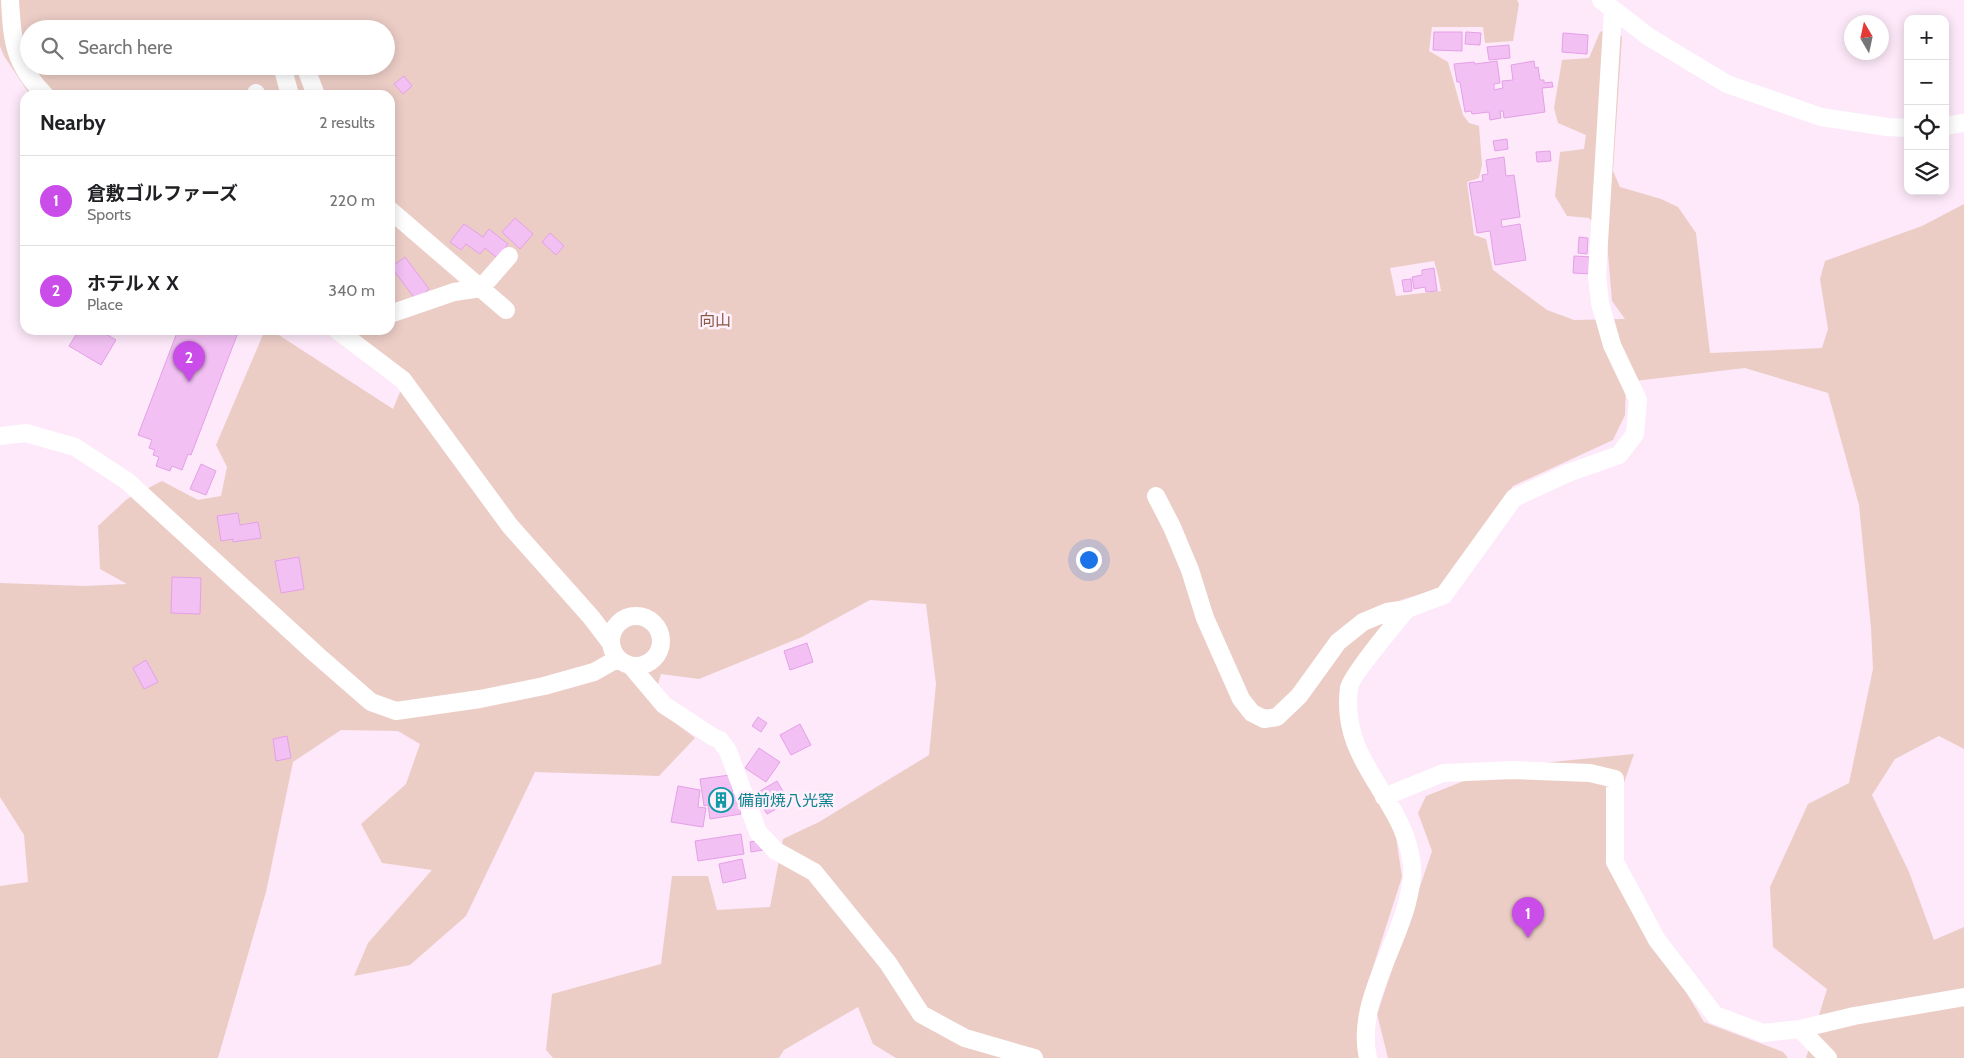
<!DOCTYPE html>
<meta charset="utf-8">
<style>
:root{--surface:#fff;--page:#f6f6f6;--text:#202124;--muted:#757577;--line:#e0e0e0;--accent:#ca4ce9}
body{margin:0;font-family:Cabin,"Noto Sans JP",sans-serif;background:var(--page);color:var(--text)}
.controls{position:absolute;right:15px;top:15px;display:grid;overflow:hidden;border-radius:10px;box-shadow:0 2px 12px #0003}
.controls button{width:45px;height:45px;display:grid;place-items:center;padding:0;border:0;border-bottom:1px solid var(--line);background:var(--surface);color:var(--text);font:25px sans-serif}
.compass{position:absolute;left:1844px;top:15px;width:45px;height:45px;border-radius:50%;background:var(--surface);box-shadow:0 2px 12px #0003;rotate:351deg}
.you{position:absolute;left:1088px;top:559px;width:18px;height:18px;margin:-12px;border:4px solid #fff;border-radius:50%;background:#1a73e8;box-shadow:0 0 0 8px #1a73e833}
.badge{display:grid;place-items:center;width:32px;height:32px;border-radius:50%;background:var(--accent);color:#fff;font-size:16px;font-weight:700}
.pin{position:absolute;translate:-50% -41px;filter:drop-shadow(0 1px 2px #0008)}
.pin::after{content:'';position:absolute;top:26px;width:18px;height:15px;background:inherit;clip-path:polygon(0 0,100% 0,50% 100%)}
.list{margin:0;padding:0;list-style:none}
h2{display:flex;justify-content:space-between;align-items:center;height:65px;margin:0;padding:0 20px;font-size:21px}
h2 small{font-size:16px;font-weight:400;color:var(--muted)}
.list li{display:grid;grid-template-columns:32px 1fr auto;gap:15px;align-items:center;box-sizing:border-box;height:90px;padding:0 20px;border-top:1px solid var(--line)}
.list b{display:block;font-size:19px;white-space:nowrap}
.list p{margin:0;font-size:16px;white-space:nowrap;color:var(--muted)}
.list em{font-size:16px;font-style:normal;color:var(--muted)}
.icon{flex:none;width:28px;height:28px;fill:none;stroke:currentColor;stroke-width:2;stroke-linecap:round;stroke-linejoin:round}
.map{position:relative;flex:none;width:1964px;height:1058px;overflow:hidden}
.search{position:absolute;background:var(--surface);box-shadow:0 2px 12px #0003;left:20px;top:20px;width:375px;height:55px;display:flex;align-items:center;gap:12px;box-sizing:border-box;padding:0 18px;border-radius:28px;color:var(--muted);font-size:19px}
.panel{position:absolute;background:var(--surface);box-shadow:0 2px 12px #0003;left:20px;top:90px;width:375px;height:245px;border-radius:15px}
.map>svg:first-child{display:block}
</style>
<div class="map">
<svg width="1964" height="1058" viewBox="0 0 1964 1058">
<rect width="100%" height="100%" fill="#fde9f9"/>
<path fill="#eccdc6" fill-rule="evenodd" d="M0,0H1517L1519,4L1513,41L1485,43L1483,27H1432L1429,51L1448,62L1463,115L1469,123L1479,126L1482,165L1479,178L1467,182L1474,235L1486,239L1493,270L1547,310L1574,320L1625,319L1612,301L1607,242L1589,218L1567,216L1555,196L1560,152L1584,149L1586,135L1558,123L1554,108L1562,60L1589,58L1600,32L1608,29L1616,30L1622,37L1613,171L1620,187L1661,199L1678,207L1696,233L1710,353L1822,348L1828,329L1820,279L1825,261L1922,226L1964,204V749L1939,736L1895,759L1872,795L1909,872L1934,940L1964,927V1058H1806L1827,989L1773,947L1770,887L1808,804L1849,783L1873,669L1871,628L1859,505L1828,393L1745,368L1626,382L1625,415L1613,440L1513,486L1440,588L1401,600L1342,715L1386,807L1396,837L1402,877L1365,992L1362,1058H896L873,1044L858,1007L784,1050L779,1058H553L546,1050L552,994L661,964L672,876H708L717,910L770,907L783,839L819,822L929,755L936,684L926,604L870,600L802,637L699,679L661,674L652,705L695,738L659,776L535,772L466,916L410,965L354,976L368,943L432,870L382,863L361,824L406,784L420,744L398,731L341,730L293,762L266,892L218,1058H0V886L28,882L24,835L0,797V583L85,586L127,584L100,569L98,526L127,499L162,481L198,500L221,496L227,467L216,445L265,330H271L393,409L402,387L329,330H390V95H30L4,56L0,46ZM29,29H386V66H29ZM1434,261L1438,275L1441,291L1396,296L1390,268Z
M1634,754L1609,826L1608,862L1704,1022L1783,1052L1788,1058H1388L1377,1014L1432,851L1418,813L1426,796L1499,767Z"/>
<path fill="#f2c0f3" stroke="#e4a0e7" d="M1434,32H1462V51L1433,50Z
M1466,32L1481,33L1480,45L1465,44Z
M1563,33L1588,35L1587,54L1562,52Z
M1509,45L1510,58L1489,60L1487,47Z
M1497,61L1500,83L1494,84V90L1503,88L1502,81L1513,80L1511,65L1534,61L1535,68L1538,67L1540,80H1544V83L1552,82L1553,87L1542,88L1545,112L1504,118L1503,111H1500L1501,118L1490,120L1489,112L1472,114L1471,111L1465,112L1460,82H1457L1454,64L1474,62L1475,64Z
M404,76L412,86L403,94L394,84Z
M1507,139L1508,149L1495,151L1493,141Z
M1550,151L1551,161L1537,162L1536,152Z
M1504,157L1506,176L1514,175L1520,217L1501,220L1502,227L1520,224L1526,260L1495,265L1490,231L1477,233L1469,183L1483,181L1482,175L1488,174L1486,160Z
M515,218L533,234L520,249L502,232Z
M464,224L483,237L489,229L508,244L497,258L485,248L480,254L466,244L461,250L450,242Z
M550,233L564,246L556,255L542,242Z
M1579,237L1588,238L1587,254L1578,253Z
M1574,256L1592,257V274L1573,273Z
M405,257L429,289L416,300L391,267Z
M1434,268L1437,291L1426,292L1425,287L1414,289L1412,277L1422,275V270Z
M1411,279L1412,291L1404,292L1402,280Z
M79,330H99L116,340L101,365L69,346Z
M178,330H239L191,455L188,454L182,470L172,466L170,471L156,466L159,457L153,455L155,450L149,448L152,440L138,435Z
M201,464L216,471L206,495L190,489Z
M238,513L240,525L258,522L261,538L233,542V539L221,541L217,516Z
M299,557L304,589L281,593L275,561Z
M172,577L201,578L200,614L171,613Z
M807,643L813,662L790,670L784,651Z
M146,660L158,682L144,689L133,668Z
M758,717L767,723L761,732L752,726Z
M800,724L811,745L791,755L780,735Z
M287,736L291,758L276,761L273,739Z
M759,748L780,762L766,782L745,768Z
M730,775L733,795L738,794L741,814L710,819L708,805L704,806L700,779Z
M777,781L789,802L767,814L755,794Z
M678,786L700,790L698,807L706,808L703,827L671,822Z
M741,834L744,854L698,861L695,841Z
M761,840L763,850L751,852L750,842Z
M742,859L746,878L723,883L719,864Z"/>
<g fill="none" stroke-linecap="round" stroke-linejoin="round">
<path stroke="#fff" stroke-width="18" d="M10,0C12,41 14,64 45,95
M1601,0L1649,37L1727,84L1821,117L1887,127L1908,128
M282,66L290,95
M305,66L316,95
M256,93L257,95
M1945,126L1964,123
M390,210L506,310
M390,314L454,292L481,288L509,256
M337,330L403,380L510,526L591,617L610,642
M0,436L26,433L75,447L127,481L317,655L371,702L396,711L480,699L544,686L594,672L617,659
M1156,496L1172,527L1190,570L1205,618L1241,699L1252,713L1264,719L1277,717L1299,696L1338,642L1363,622L1387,612L1407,609L1444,595L1514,498L1568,473L1619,455L1635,434L1638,400L1612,345L1600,303L1597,275L1613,10
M611 641a25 25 0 1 1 50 0a25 25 0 1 1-50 0Z
M631,666L664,705L713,737L720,740L728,751L758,832L776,851L814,872L888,963L921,1014L965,1038L1034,1058
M1384,797L1443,773L1513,770L1590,773L1615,779V862L1657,940L1715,1015L1763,1033L1800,1029
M1368,1058C1356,1006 1394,953 1407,903C1410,891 1413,878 1412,866C1406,798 1339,764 1349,688C1350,677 1397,621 1407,609
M1828,1058L1800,1029L1854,1016L1964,997"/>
</g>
<defs>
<symbol id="building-ring" viewBox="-11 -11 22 22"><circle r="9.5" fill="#fff0fc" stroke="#0f9aa8" stroke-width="1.5"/><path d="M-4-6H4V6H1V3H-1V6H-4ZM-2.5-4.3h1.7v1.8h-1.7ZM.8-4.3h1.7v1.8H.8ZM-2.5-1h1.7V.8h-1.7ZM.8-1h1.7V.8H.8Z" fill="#0f9aa8"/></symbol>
</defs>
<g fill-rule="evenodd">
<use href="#building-ring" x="707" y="786" width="28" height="28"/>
</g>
<g text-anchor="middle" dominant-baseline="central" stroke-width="5" stroke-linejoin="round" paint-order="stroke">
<g font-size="16" fill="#8b5b48" stroke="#fff0fc">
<text x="715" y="320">向山</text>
</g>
<g font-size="16" fill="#0d838f" stroke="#fff0fc" text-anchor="start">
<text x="738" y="800">備前焼八光窯</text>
</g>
</g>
</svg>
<div class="controls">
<button>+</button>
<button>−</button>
<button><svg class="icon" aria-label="locate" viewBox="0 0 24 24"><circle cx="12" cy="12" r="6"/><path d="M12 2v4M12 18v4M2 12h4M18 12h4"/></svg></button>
<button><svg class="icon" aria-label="layers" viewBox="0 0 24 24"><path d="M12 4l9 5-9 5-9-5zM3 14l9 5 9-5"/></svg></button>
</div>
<svg class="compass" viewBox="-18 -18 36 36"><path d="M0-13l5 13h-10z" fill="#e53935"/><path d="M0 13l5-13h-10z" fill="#757577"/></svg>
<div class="you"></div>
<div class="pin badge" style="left:1528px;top:938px">1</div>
<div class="pin badge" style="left:189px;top:382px">2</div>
<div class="search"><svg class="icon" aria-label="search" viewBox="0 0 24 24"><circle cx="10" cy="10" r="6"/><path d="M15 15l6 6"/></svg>Search here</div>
<section class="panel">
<h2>Nearby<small>2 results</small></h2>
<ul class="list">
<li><span class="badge">1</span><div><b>倉敷ゴルファーズ</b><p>Sports</p></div><em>220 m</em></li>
<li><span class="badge">2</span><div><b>ホテルＸＸ</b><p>Place</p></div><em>340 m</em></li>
</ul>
</section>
</div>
